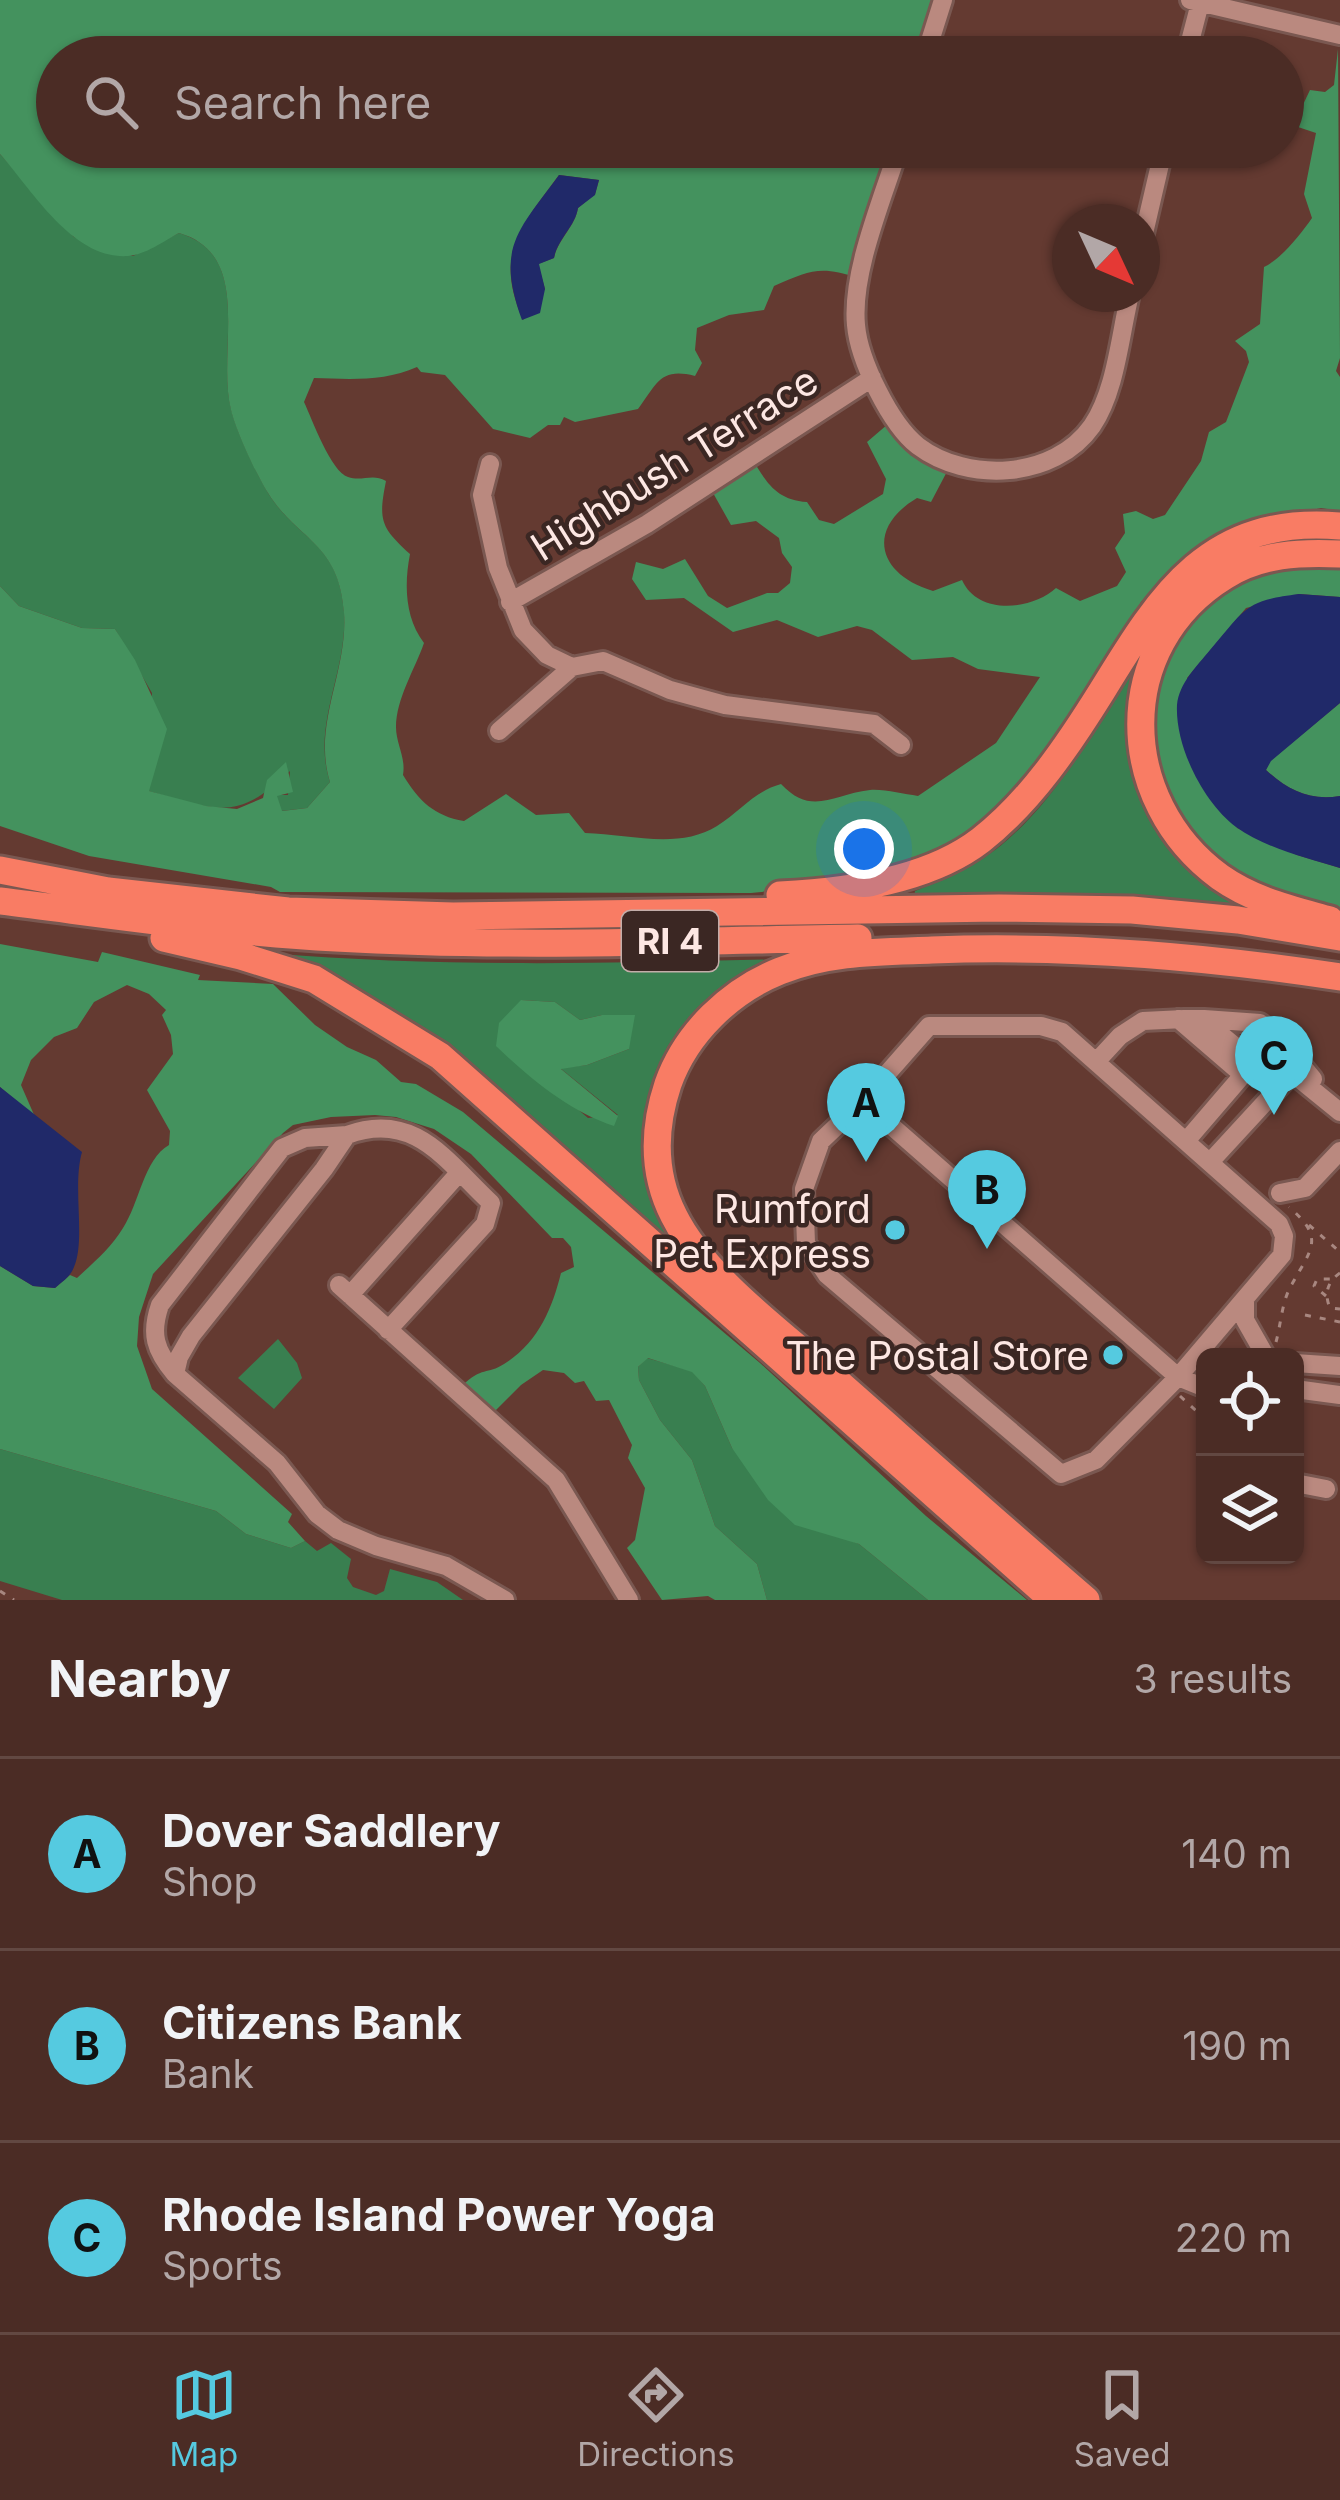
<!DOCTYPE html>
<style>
:root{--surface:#4b2c25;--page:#52342d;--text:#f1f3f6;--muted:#b2a7a7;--line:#624842;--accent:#55cae0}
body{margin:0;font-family:Inter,sans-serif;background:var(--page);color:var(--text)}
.controls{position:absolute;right:36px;bottom:36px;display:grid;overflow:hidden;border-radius:18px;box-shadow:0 3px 9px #0004}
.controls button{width:108px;height:108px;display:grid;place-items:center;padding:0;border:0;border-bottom:3px solid var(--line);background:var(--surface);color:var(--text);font:60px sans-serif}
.compass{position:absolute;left:1052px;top:204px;width:108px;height:108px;border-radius:50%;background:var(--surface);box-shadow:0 3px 9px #0004;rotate:134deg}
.you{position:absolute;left:864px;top:849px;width:42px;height:42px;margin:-30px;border:9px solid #fff;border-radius:50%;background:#1a73e8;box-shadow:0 0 0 18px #1a73e833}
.badge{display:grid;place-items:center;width:78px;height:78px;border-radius:50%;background:var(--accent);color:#111;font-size:39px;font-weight:700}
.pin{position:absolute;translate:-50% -99px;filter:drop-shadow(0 3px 6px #0008)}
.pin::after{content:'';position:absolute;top:63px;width:42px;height:36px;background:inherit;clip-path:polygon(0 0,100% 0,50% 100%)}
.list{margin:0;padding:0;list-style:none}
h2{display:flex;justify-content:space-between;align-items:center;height:156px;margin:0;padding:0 48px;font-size:51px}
h2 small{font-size:39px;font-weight:400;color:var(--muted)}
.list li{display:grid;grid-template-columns:78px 1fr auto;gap:36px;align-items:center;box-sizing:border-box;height:192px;padding:0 48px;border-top:3px solid var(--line)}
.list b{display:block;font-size:45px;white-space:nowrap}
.list p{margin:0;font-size:39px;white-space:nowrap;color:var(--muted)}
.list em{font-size:39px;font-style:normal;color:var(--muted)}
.icon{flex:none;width:66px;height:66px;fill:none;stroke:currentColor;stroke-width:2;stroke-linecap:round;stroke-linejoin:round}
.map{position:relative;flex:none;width:1340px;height:1600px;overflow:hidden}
.search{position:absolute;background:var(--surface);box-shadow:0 3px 9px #0004;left:36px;right:36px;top:36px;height:132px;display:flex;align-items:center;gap:30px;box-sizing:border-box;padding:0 42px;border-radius:66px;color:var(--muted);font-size:45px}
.sheet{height:732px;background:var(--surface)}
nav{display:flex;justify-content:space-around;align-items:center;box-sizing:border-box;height:168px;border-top:3px solid var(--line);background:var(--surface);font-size:33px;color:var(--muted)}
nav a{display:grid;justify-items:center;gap:6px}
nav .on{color:var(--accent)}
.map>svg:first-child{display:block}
</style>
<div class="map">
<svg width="1340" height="1600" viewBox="0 0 1340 1600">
<rect width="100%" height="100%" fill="#643a31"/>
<path fill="#397f50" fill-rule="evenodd" d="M0,154L74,237L133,256L179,233C255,255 216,350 231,409C236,431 256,473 268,493C298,541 339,542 344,612C348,672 311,724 330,782L307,808L281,811L275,799L277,795H288L290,771C236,824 215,809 148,791L152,693L115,629L82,628L19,606L0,586Z
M1148,641L1252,902L1250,912L914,899L915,891C947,877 980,864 1006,841C1067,789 1105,707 1148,641Z
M269,953C443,968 616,963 791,959L728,995L652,1131L704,1276L457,1061ZM521,1000L555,1002L580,1020L602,1015L629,1049L587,1065L560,1068L618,1115L588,1118L568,1101Z
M278,1339L297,1363L302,1378L274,1409L238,1378Z
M647,1358L692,1371L705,1386L732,1448L839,1536L859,1544L928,1600H767L757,1564L715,1526L692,1460L660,1420L639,1380L638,1367Z
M0,1449L216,1511L246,1534L291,1548L305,1541L317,1551L331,1543L351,1559L347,1578L353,1587L376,1595L384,1591L390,1569L437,1582L463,1600H62L0,1581Z"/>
<path fill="#44925e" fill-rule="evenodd" d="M0,0H945L928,57H57V147H900L858,278C819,265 810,271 774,286L764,310L729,315L697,328L695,350L702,363L695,376C660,367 657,384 638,409L575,422L564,417L560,425H548L530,438L493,429L445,375L421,372L417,367C384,382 348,379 314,378L304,402C312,419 331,472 348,477C362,482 372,473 386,481C378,521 381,527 410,554C404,585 405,618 424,643C415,669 396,699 396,727C396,744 406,757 403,775C419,801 434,816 464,821L506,794L536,815L569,813L585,833C628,834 679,850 717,826C741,811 753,792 781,784C812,817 833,794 870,790C885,789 903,794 918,796L996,743L1040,677L978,669L953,657L912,660L872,630L857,626L818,637L777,620L733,632L684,598L646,600L632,579L636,562L663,569L685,559L708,596L727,608L767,593H778L790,583L792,567L782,553L779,538L756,521L731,525L708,484L751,457C766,482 776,500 807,502L819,520L834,524L883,494L886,479L867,442L895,418L951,464L931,502L917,498C865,529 878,575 933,591L962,580C978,616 1032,610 1056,588L1080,601L1117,586L1126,572L1115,548L1125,533L1123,514L1136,511L1153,519L1165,515L1201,461L1209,432L1226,422L1249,362L1246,351L1235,341L1260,324L1264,267C1281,259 1301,234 1312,218L1304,194L1316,133L1283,122V118L1299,113L1310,90L1325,92L1334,85L1338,49L1340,358L1336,371L1340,377V511L1321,508L1235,527L1185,556L1141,602L1107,666L999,817L940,854L878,880L751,893L280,892L271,887L89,856L0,826V586L19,606L82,628L115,629L135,660L167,729L149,791L206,806L237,809L263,798L267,780L286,762L293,792L277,796L282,811L307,808L330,782C312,724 348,672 344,613C339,542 298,541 268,493C256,474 236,431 231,410C216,351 255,255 179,233C164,241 145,255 128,256C73,260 32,190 0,154ZM559,175L599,180L595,194L578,208C575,227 558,239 554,258L538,264L545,289L523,320C494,254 520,228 559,175Z
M1291,562L1340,566V597L1299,594L1246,608L1187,678L1237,828L1297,855L1340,868V912C1305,902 1266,894 1235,874C1156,823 1133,728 1174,646C1183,627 1197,608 1215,596C1237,581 1267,573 1291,562Z
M1340,703V796C1309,801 1288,790 1266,770L1270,761Z
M0,944L98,962L102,952L200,975L198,980L273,984L315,1025L347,1047L376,1060L401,1082L416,1084L463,1112L760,1363L926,1516L1027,1600H928L859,1544L795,1525L768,1500L732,1448L705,1386L692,1372L648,1358L638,1367L639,1380L660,1420L692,1460L715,1526L757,1564L767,1600H715L708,1596L662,1600L627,1548L635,1540L645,1488L628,1458L632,1445L609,1400L596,1401L584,1381L575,1383L564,1373L543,1370L521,1385L490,1416L462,1386C482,1366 487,1375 504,1364C538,1343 552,1309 561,1273L574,1267L571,1247L563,1238H552L471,1154L434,1129L396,1117L375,1115L331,1117L293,1125L283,1133L153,1274L139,1317L137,1346L152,1389L292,1514L288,1522L305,1541L291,1548L246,1534L216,1511L0,1449V1266L33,1286L55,1288L70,1275L77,1278C94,1262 111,1248 123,1228C139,1204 144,1159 169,1145L170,1131L147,1090L173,1054L171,1035L162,1015L166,1010L149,994L127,985L94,1002L77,1028L54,1037L31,1060L21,1085L35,1117L0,1087Z
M521,1000L555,1002L580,1020L602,1015H635L629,1049L587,1065L561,1069L618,1116L614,1126C570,1112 529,1078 496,1046L499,1023Z"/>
<path fill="#202969" d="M559,175L599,180L595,195L578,208C575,227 558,238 554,258L539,264L545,289L540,313L522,320C496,248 517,232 559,175Z
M1299,594L1340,597V703L1271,761L1266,770C1288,790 1309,801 1340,796V868C1307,858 1265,848 1236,827C1204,803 1175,747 1177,705C1179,683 1197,666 1210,650C1246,609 1243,601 1299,594Z
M0,1087L82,1152C72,1187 86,1239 74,1267C71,1276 63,1281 55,1288L33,1286L0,1266Z"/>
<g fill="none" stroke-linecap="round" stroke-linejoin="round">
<defs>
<path id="minor" d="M1190,0L1340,35
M925,57L943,0
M1186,57L1200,3
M899,147C883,198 851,272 856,325C859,360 890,424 918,446C967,483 1054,480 1092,426C1116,391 1120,335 1130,294
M1142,242L1164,147
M490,464L482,495L498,568L523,630L547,655L572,667L603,661L670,690L725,705L874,724L901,745
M510,602L647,524L872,378
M499,731L572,667
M1178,1019L1243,1075
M1204,1019L1260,1023L1286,1046L1313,1079
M929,1026H1041L1062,1032L1279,1224L1284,1236L1282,1255L1178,1377L863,1101Z
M1096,1062L1120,1036L1143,1021L1184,1019H1202L1254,1062L1187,1140
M863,1101L821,1141L804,1189L806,1243L827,1275L1061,1474L1096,1460L1178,1377L1205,1388
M1211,1161L1292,1073L1340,1112
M1280,1193L1305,1188L1340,1151
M339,1285L556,1480L629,1600
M350,1295L459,1173
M1245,1301V1320L1266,1357
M388,1330L485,1224L491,1203C446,1161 415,1110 347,1135L324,1169L191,1336L179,1357L175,1374L277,1463L317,1514L338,1530L376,1546L446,1566L505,1600
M1295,1363L1340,1366
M175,1374C155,1350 150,1334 160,1305L282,1148L305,1138L347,1135
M1295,1389L1340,1395
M1295,1483L1326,1489"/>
<path id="highway" d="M0,870L108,891L288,911L453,916L999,908L1132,910L1238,920L1340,937
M780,895C845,892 928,881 981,840C1031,801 1069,744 1102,691C1162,593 1210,515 1340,526
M0,901C112,915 224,932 336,938C510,948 684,941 858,938
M1330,920C1291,909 1254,901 1220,877C1116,801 1111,646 1225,576C1260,554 1300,552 1340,554
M164,938L241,956L314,979L440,1056L1053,1600
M1086,1600C1001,1527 917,1452 833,1378C781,1332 705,1278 674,1216C652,1173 653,1129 668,1084C686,1033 730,991 780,971C829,951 881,952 932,950C1070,945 1204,956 1340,977"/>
</defs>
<use href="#minor" stroke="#7a5851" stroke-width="24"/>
<use href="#highway" stroke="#7a5851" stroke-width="33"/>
<path stroke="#a88780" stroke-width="3" stroke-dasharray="6 9" stroke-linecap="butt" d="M1309,1225L1340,1252
M1340,1273C1327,1282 1324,1294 1330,1308L1340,1309
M1326,1296L1314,1286L1317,1279H1330
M1305,1315L1340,1322
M1276,1342C1281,1324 1282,1300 1292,1284C1312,1248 1325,1238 1289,1207
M1180,1396L1205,1419
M0,1591L14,1600"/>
<use href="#minor" stroke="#ba897f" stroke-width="18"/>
<use href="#highway" stroke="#f97c64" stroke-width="27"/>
</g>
<g fill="#55cae0" stroke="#3b2723" stroke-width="4.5">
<circle cx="895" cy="1230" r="12"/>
<circle cx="1113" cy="1355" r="12"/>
</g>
<g text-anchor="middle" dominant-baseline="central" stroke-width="9" stroke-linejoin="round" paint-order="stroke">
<rect fill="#3b2723" stroke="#c3ada9" stroke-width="3" x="622" y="911" width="96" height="60" rx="9"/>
<g font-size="36" font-weight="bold" fill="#fde7e3">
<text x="670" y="941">RI 4</text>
</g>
<g font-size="39" fill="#fde7e3" stroke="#3b2723">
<text transform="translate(674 463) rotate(-32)">Highbush Terrace</text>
</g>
<g font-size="39" fill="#fde7e3" stroke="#3b2723" text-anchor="end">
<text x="871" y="1208">Rumford<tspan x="871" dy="45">Pet Express</tspan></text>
<text x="1089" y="1355">The Postal Store</text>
</g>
</g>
</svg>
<div class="controls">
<button><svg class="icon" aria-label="locate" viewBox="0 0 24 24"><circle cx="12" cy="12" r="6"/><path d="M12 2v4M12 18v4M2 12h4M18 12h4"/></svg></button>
<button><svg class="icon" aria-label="layers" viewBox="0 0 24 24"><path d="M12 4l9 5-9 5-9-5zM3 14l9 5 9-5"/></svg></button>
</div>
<svg class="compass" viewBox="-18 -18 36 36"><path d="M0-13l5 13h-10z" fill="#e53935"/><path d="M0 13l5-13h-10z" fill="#b2a7a7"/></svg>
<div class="you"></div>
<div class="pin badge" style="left:866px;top:1162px">A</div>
<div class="pin badge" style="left:987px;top:1249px">B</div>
<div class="pin badge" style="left:1274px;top:1115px">C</div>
<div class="search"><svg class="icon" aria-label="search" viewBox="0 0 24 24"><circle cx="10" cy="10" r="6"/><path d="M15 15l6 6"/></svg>Search here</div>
</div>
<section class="sheet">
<h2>Nearby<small>3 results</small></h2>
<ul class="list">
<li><span class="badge">A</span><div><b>Dover Saddlery</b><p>Shop</p></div><em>140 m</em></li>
<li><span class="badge">B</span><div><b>Citizens Bank</b><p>Bank</p></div><em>190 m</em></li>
<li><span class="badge">C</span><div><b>Rhode Island Power Yoga</b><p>Sports</p></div><em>220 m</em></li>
</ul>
</section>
<nav>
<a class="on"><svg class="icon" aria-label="map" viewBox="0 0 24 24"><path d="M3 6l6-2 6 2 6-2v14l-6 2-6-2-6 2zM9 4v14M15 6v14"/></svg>Map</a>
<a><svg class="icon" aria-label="directions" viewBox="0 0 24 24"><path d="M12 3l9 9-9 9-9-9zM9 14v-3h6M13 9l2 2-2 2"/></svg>Directions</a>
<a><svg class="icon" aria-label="saved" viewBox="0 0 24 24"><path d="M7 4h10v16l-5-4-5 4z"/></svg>Saved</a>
</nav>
